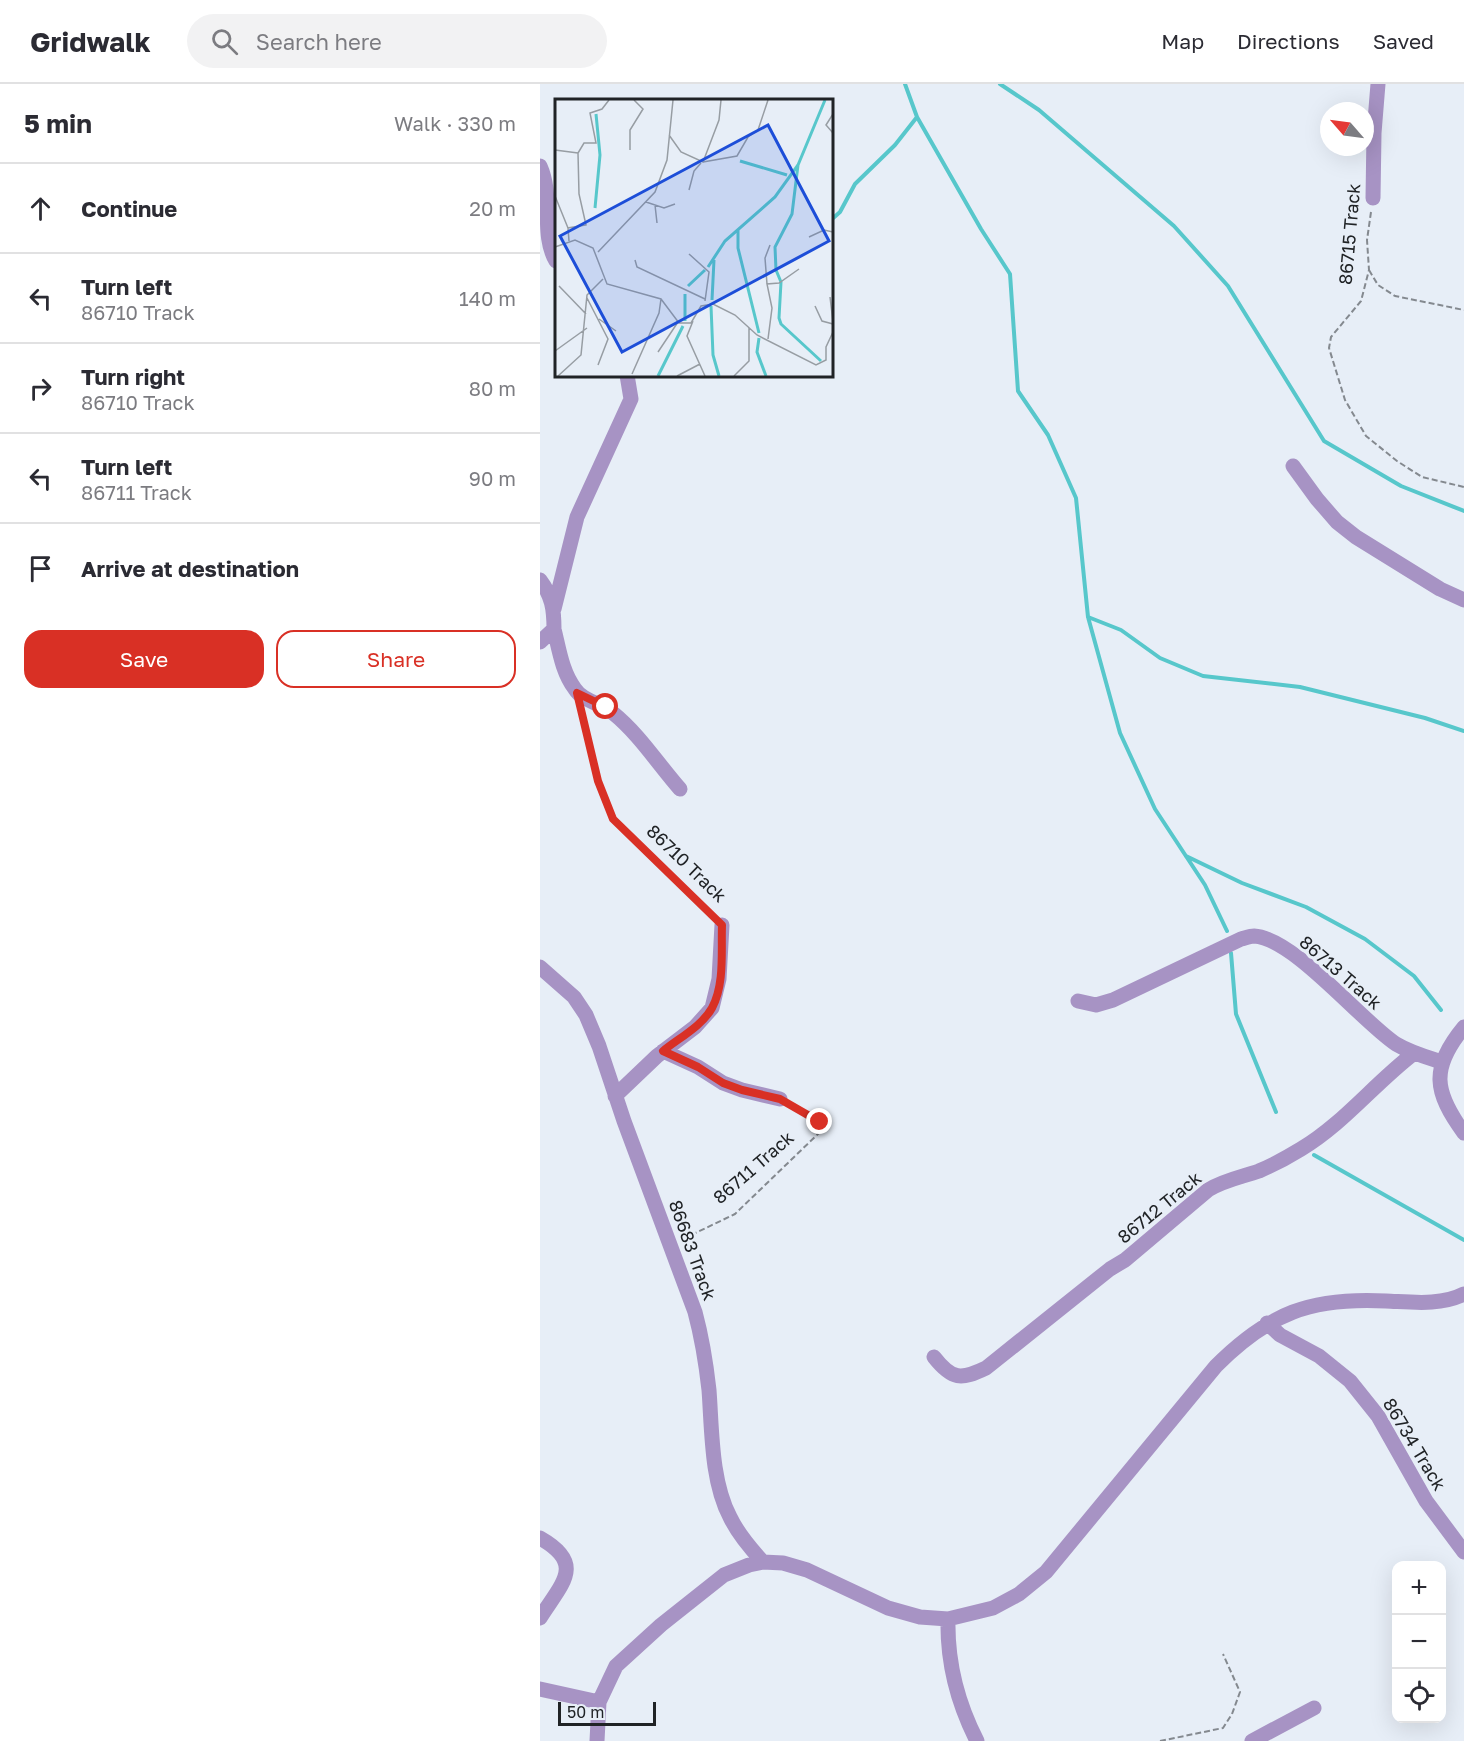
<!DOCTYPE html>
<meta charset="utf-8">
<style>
:root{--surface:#fff;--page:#f2f2f3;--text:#2b2b33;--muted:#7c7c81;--line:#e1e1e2;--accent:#d93025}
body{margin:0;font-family:"Golos Text",sans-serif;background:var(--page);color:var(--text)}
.controls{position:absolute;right:18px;bottom:18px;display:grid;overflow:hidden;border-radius:12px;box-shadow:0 6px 24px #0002}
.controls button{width:54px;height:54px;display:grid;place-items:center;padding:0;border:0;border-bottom:2px solid var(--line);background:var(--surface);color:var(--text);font:30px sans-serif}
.compass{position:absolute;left:780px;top:18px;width:54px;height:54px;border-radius:50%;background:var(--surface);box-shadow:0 6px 24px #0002;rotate:298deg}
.scale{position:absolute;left:18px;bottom:15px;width:98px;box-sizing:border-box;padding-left:6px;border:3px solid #202326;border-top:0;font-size:16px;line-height:21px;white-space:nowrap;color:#202326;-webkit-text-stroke:4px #e7eef7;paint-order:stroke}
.stop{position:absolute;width:18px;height:18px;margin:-14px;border:4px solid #d93025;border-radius:50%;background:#fff}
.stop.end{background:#d93025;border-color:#fff;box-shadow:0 2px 6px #0008}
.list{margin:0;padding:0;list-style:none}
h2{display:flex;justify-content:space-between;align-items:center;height:78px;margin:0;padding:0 24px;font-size:26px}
h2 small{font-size:20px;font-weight:400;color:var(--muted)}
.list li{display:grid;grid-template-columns:39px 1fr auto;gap:18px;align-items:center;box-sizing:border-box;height:90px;padding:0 24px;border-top:2px solid var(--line)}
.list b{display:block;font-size:22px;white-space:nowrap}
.list p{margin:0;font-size:20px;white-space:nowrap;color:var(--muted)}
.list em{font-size:20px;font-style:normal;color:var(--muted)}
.actions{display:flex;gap:12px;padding:18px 24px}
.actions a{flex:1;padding:14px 0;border:2px solid var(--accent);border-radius:18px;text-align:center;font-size:21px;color:var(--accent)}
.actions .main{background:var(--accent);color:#fff}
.icon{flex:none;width:33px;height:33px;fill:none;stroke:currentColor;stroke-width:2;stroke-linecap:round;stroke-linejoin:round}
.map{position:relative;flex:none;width:924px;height:1657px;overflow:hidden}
header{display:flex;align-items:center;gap:36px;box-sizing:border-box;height:84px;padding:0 30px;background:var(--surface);border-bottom:2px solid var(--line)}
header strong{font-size:28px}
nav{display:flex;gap:33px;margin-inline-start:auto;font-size:21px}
.search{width:420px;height:54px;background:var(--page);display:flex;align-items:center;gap:15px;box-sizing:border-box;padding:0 21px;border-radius:33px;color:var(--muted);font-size:22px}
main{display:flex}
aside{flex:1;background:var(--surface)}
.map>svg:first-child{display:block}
</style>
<header>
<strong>Gridwalk</strong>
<div class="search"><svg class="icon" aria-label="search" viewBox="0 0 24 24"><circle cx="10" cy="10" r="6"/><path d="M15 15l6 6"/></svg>Search here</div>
<nav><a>Map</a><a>Directions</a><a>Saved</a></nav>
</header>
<main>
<aside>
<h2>5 min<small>Walk · 330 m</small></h2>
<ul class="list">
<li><svg class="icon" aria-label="ahead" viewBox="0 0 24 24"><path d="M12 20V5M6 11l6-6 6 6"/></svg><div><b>Continue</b></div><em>20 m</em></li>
<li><svg class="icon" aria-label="left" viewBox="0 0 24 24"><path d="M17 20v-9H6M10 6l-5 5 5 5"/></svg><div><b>Turn left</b><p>86710 Track</p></div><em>140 m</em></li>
<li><svg class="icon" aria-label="right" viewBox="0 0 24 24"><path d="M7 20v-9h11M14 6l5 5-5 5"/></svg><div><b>Turn right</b><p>86710 Track</p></div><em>80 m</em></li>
<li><svg class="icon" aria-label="left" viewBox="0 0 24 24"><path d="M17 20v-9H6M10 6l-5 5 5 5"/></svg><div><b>Turn left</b><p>86711 Track</p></div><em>90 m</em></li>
<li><svg class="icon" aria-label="arrive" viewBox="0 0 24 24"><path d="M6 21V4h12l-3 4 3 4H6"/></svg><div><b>Arrive at destination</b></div></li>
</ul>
<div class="actions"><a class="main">Save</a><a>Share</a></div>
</aside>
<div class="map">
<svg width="924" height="1657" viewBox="0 0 924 1657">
<rect width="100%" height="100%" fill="#e7eef7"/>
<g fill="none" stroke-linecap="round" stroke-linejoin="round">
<path stroke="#57c7cb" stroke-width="4" d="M365,0L377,33L441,145L470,190L478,307L508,351L536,414L548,533L580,649L615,725L665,801L687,847
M460,0L499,26L634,142L688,202L784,357L861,402L924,427
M291,136L300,128L315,100L355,61L377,33
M125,292L127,291
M548,533L581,546L620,574L663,592L760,603L885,634L924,647
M646,772L702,799L766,823L825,855L874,892L901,926
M691,869L696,930L736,1028
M774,1071L924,1156"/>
<path stroke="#84898f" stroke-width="2" stroke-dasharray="6 3" stroke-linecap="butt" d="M831,128L827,156L829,186L821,217L791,253L789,264L805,316L826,352L857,377L882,393L924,403
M829,186L838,201L855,212L924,226
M41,627L58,697L73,735L173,832
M143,1155L195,1130L280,1048L283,1043L280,1038L251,1021
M620,1657L683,1644L692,1630L700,1608L683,1570"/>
<path stroke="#a793c4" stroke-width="15" d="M0,82C14,113 0,150 16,177
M833,114L834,49L838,0
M753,382L777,415L797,438L816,453L900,505L924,516
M0,496C12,512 14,525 14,545L0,558
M14,525L37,433L91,315L87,291
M14,545C19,565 22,588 35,605C43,618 62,619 73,629C99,650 118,680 140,705
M0,883L34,913L46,931L59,962L84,1037L155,1228C162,1254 166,1279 169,1306C172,1346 171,1397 190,1433C198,1450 211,1465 223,1478
M538,917L556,921L573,916L701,855C705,854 710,852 714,852C754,854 820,936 856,960C871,969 886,973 902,978
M924,943C890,984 894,1008 924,1049
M123,967L158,983L183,999L202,1006L240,1015
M75,1012L117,972L155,943L172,924L179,895L182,841
M727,1239L740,1251L779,1272L810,1297L838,1332L886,1417L924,1468
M394,1273C412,1296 421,1296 446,1284L570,1185L585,1176L668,1106C684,1096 702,1093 719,1087C733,1081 748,1073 761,1065C803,1040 834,1000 873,970
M0,1454C46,1480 22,1499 0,1534
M408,1535C407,1579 417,1618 437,1657
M0,1605L59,1618
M57,1657L59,1618L76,1582L121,1541L184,1491L209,1481L223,1478L243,1479L267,1486L348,1524L380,1533L408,1535L453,1524L479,1510L506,1488L676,1282C729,1229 771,1213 846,1217C871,1218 901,1222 924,1210
M712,1657L774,1624"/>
</g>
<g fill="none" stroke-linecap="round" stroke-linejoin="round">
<path stroke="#d93025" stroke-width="8" d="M66,623L37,609L58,697L73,735L182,841C181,866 185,900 172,924C162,942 139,954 123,967L158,983L183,999L202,1006L240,1015L280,1038"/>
</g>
<g text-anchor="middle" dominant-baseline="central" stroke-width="6" stroke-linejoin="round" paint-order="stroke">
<g font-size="18" fill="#202326" stroke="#e7eef7">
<text transform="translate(809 150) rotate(-85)">86715 Track</text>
<text transform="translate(147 779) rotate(44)">86710 Track</text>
<text transform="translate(801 888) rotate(41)">86713 Track</text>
<text transform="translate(213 1083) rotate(-41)">86711 Track</text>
<text transform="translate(619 1123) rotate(-39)">86712 Track</text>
<text transform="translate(153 1166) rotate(70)">86683 Track</text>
<text transform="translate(875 1360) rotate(59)">86734 Track</text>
</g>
</g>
<g transform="translate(15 15)">
<rect width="278" height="278" fill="#e7eef7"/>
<path fill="none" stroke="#57c7cb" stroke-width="3" d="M185,62L232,76M243,66L237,115L220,148L221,171L226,183L224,219L226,225L266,262M40,109L45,56L41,15M183,131V149L204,234M153,168L170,142L220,98L243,66L270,1M133,187L150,171M157,201L159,161M156,207L158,256L164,277M130,222V195M204,239L202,253L211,277M103,277L128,227"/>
<path fill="none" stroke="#979da3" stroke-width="1.5" d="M278,15L271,26L278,34M114,36L126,53L148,63L164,21L166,1M0,51L23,54M75,51V31L88,10L79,1M148,63L182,57L193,38L203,31L213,1M134,91L139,72L146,64M0,97L13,129M91,103L109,109L120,105M100,106L102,124M254,138L269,131L278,133M14,142L13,129L31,126L24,95L23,54L29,44H41L35,14L47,10L54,1M0,148L20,141L38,149L52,185L106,200L124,224H136L146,207L158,205L180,216L202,236L261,266L271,261V248L278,233M43,153L100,93L112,61L118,1M134,155L154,173L150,202M80,161L82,168L150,200M212,185L210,159L215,146M4,187L31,215M275,198L278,223M32,199L53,240L43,266M260,207L267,222L278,225M44,220L61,232M138,222L132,237L150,277M213,240L217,209L212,185L224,184L244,170M0,252L32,229M103,253L123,223M77,275L104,214L106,200M3,277L26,256L32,196L48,180M122,277L145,265M179,277L194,262V229"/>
<path fill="#1d4ed8" fill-opacity="0.15" stroke="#1d4ed8" stroke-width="3" d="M213,26L274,142L67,253L5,137Z"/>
<rect width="278" height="278" fill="none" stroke="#202326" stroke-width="3"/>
</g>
</svg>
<div class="controls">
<button>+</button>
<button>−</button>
<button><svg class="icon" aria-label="locate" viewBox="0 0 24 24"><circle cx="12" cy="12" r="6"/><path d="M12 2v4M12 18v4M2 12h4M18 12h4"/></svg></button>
</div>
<svg class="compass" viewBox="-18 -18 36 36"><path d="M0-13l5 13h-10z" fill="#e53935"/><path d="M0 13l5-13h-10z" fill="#7c7c81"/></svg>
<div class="scale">50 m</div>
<div class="stop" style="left:66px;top:623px"></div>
<div class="stop end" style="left:280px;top:1038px"></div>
</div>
</main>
